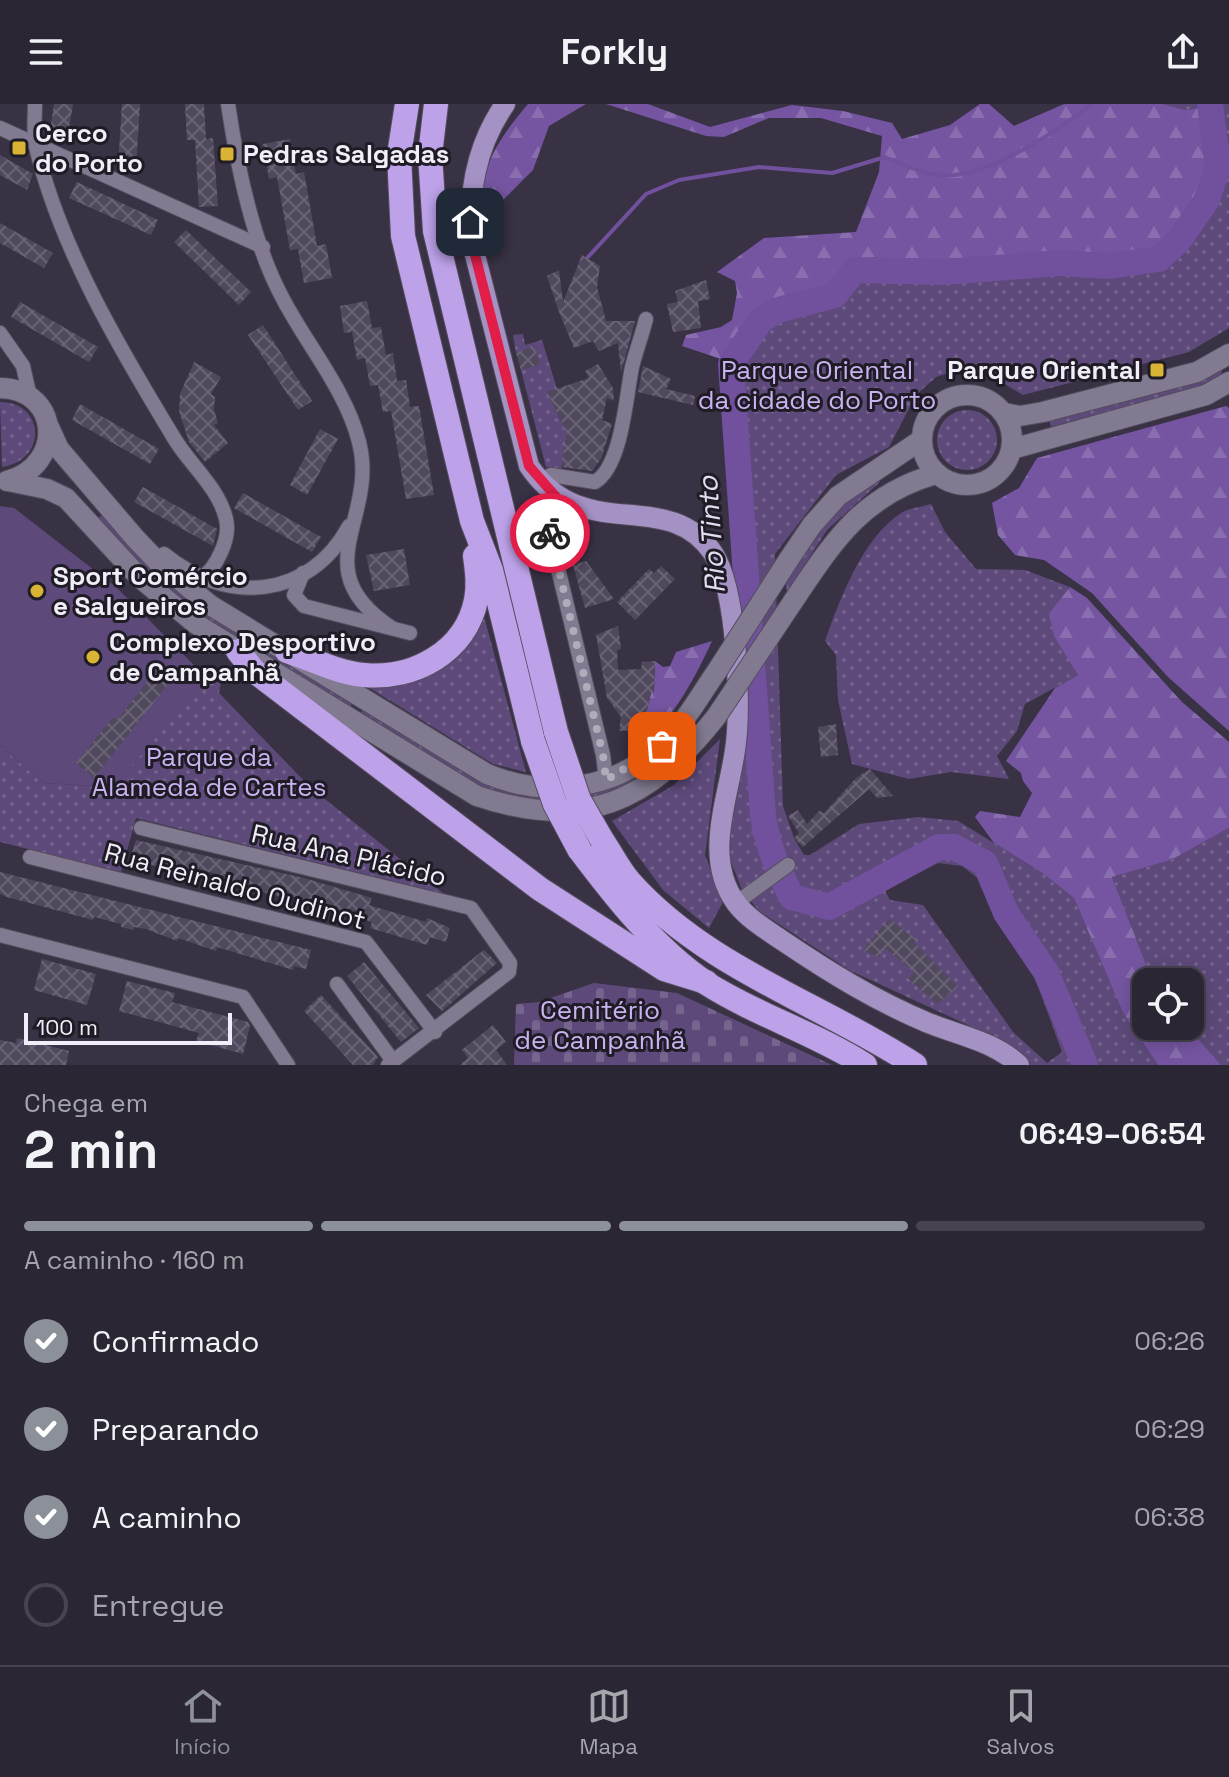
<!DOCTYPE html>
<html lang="pt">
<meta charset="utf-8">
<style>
:root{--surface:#2b2634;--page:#332e3c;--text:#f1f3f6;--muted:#a6a5ac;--line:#47434f;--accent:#8c9099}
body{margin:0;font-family:"Space Grotesk",sans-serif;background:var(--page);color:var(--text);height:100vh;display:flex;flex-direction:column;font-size:30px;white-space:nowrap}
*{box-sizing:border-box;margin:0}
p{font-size:26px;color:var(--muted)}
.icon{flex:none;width:44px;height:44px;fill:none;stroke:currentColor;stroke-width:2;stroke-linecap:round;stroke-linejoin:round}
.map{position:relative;height:961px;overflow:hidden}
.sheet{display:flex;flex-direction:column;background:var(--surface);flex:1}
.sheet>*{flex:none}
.controls{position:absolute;left:1132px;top:864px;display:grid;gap:16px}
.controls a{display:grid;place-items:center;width:72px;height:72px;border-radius:16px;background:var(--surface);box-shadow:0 4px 20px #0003,0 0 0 2px var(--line);font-size:40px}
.scale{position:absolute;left:24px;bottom:20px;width:208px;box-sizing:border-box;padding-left:8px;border:4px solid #f1edf9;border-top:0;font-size:22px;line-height:28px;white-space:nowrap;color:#f1edf9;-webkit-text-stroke:6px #1f1c25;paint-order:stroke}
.pin{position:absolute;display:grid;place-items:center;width:68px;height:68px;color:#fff;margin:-34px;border-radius:16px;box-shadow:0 4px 12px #0006}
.courier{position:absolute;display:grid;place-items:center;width:80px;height:80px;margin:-40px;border:6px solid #e11d48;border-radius:50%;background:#fff;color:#222;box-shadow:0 2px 10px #0007}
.headline em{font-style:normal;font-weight:600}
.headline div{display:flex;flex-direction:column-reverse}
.headline{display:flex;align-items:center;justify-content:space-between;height:136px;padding:0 24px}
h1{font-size:52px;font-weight:600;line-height:60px}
.bar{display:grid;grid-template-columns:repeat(4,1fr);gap:12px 8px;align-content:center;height:96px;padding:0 24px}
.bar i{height:10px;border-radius:6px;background:var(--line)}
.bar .on{background:var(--accent)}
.bar p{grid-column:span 4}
ol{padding:0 24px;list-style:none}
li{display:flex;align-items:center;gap:24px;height:88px}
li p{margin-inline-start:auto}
li .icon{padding:8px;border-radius:50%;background:var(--accent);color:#fff;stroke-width:4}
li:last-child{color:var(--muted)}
li i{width:44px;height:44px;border:4px solid var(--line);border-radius:50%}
header{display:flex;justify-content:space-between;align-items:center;height:104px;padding:0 24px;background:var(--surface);font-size:36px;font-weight:600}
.menu{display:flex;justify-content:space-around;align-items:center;height:112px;border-top:2px solid var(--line);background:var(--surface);font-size:22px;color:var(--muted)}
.menu a{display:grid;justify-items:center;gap:4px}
.menu .on{color:var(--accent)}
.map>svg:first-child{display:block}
.green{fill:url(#green-dots);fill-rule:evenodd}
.forest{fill:url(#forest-firs)}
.cemetery{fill:url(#cemetery-stones)}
.pitch{fill:#5d4a7a}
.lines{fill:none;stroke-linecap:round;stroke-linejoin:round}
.stream{stroke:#71519d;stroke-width:4}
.river{stroke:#71519d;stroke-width:26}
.building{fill:url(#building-cross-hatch)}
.street-casing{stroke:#534d5c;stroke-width:16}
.secondary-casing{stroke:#534d5c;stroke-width:22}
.primary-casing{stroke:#534d5c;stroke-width:22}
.highway-casing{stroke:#534d5c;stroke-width:26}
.street{stroke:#827a90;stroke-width:14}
.secondary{stroke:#827a90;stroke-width:20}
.primary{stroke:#a592c5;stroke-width:20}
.highway{stroke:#bda2e9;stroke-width:24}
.secondary-bridge-casing{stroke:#534d5c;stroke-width:22;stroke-linecap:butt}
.highway-bridge-casing{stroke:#534d5c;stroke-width:26;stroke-linecap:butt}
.secondary-bridge{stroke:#827a90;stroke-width:20}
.highway-bridge{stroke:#bda2e9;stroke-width:24}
.done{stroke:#b1acba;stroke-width:8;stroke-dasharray:0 14.4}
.route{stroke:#e11d48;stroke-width:10}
.poi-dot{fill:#d9b334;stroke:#1f1c25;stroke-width:3}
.labels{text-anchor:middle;stroke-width:6;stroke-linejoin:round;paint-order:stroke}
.poi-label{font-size:26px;font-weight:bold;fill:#f1edf9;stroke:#1f1c25;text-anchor:start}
.park-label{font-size:26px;fill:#c9b2f0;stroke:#1f1c25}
.street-label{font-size:26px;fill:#f1edf9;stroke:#1f1c25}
.water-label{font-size:28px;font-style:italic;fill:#e4ddf2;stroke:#1f1c25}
</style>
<header><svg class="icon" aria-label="menu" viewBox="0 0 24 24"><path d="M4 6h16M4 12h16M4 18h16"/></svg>Forkly<svg class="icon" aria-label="share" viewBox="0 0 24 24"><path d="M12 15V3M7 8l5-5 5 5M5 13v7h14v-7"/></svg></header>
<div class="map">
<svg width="1229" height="961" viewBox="0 0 1229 961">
<defs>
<pattern id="green-dots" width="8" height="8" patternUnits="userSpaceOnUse" patternTransform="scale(2)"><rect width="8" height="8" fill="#5d4a7a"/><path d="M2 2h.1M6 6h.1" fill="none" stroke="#75648e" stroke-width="1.8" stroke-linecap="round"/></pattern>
<pattern id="forest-firs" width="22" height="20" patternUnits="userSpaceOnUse" patternTransform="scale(2)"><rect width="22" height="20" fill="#7555a1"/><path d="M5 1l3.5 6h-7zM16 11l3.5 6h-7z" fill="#896eaf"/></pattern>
<pattern id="cemetery-stones" width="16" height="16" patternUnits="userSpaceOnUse" patternTransform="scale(2)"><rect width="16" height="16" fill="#5d4a7a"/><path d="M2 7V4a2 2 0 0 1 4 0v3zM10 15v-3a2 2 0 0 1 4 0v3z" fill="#75648e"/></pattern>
<pattern id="building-cross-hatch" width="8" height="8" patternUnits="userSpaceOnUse" patternTransform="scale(2)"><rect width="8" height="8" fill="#50485d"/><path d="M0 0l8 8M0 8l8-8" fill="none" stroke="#6a6375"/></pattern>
</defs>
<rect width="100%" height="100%" fill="#393245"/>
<!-- green -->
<g class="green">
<path d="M1163,0H1229V224L1189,248L1023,291L985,268L955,267L936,273L916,291L889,343L836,371L775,450L783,702L794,734L804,751H810L859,720L919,713L958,717L1041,768L1074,794L1123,909L1158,961H1030L996,934L849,866L759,807L742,786L730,755L731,725L742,652L741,480L727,257L756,216L774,202L833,185L854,160L872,153L914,162L1078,153L1118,156L1185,118L1210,69L1200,4L1186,6ZM938,759L962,762L980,776L992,801L1023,841L1062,948L1047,959L1013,928L923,801L890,796L885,786Z"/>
<polygon points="523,230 525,241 542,236 557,285 547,288 567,329 561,366 546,363 521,266 540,260 534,243 516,249 513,231"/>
<polygon points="1223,264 1220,273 1192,285 1051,323 1049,315"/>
<path d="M0,298C45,298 48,356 2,363Z"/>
<circle cx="967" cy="336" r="30"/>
<polygon points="877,371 880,378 827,426 787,488 785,474 822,418"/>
<path d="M931,400L945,428L976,465L1025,466L1070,483L1049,509L1078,571L1025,600L1017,627L997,652L1009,675L951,668L909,675L852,660L838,596L836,551L825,537C840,495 862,435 901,409C909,404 922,403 931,400Z"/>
<polygon points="102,411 353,598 349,605 210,521 136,460 96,416"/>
<path d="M483,514L485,516L526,668L493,660L368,583C434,575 445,569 483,514Z"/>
<polygon points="210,566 223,567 219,589 311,684 444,790 136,714 121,768 0,738 0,642 44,679 114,683"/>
<polygon points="364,604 517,687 640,664 645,673 599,695 547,699 484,686 359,612"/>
<polygon points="720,635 705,751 723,798 709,824 663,786 612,717 674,681"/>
<polygon points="1229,724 1229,961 1190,961 1173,922 1190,922 1190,878 1153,878 1112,773 1171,756"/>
</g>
<!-- forest -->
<g class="forest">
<path d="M528,0H586L549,22L533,66L485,114C474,69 500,33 528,0Z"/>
<polygon points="606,0 648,0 710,23 792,1 843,7 892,19 902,35 950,21 980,0 989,0 1014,22 1064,0 1163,0 1186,6 1200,4 1210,69 1185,118 1167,139 1149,150 1118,156 1034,155 942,162 914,162 872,153 854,160 833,185 777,201 756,216 727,257 682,242 686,231 721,223 732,216 737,189 735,177 717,168 764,134 856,128 879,68 882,32 821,14 769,14 724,33 706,32"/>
<polygon points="1226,302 1229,304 1229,627 1168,573 1092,489 1044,456 1015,451 998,431 992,399 1019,384 1037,354"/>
<polygon points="1070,483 1087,494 1182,598 1229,638 1229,724 1171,756 1112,773 1153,878 1146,878 1146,922 1186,922 1221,961 1158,961 1123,909 1074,794 1041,768 994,739 975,713 980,707 1020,713 1032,689 1023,677 1021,669 1006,657 1055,584 1078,571 1054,532 1049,509"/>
<path d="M712,537C694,576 669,625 631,646V626L647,606L651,589L654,588L655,557L663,563L670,562L676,548Z"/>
</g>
<!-- cemetery -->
<polygon class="cemetery" points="594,879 677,889 832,961 514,961 516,900 539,898"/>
<!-- pitch -->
<polygon class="pitch" points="0,402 14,404 116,483 206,573 114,683 44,679 0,642"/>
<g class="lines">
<!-- stream -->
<g class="stream">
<path d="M588,153L646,90L679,76L759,63L832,69L885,53C907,63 930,73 955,71C996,67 1060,26 1091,0"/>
<polyline points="753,729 766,736"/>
</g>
<!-- river -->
<path class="river" d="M1085,961L1046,868L1006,809L985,759L954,743H939L829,803L792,793C778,767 767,741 763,712L731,260L761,216L778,206L835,191L855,166L944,168L1060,159L1109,162L1159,155L1180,135L1206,97L1218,64L1210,0"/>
</g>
<!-- building -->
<g class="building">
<polygon points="54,0 73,0 67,36 49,33"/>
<polygon points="122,0 140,0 136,62 118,61"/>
<polygon points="185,0 204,0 206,35 213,34 218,102 199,103 195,36 187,36"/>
<polygon points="290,35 296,70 304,68 317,142 326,140 332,174 304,179 298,145 290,146 277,73 269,75 263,40"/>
<polygon points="0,51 33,70 27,86 0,71"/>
<polygon points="77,78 158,116 151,131 69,94"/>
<polygon points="0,119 53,149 44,164 0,139"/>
<polygon points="186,126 251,188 239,201 174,138"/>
<polygon points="582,151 600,162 597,183 606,217 635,217 621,269 618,239 599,247 593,237 574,244 559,208 547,172 559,166 563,198"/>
<polygon points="706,176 710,195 698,197 701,224 673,228 667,200 678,198 675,187"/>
<polygon points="367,197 372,224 381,223 386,251 393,249 397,277 406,276 410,303 419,302 434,391 406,395 391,307 383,308 378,281 370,282 365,254 357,256 352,228 344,229 340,202"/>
<polygon points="20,198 98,243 89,258 11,213"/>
<polygon points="263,221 312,297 298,306 248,231"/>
<polygon points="534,242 540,260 521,266 516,249"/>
<polygon points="194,258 221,273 211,290 215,293 214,306 218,319 214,321 228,339 205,358 189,338 179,307 180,290"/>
<polygon points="598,260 613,284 614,297 607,294 602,316 612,320 601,355 592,367 561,363 567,329 547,288 589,274 585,267"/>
<polygon points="643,262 671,275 666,285 695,292 693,301 638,288"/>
<polygon points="80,300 159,345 150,360 72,316"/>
<polygon points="320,325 338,335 307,391 290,381"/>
<polygon points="143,383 217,425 213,442 134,398"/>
<polygon points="243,389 321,433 312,448 234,404"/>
<polygon points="404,445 410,481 374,487 366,451"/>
<polygon points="586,457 614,495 585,504 573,461"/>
<polygon points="661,462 675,475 635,516 617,498 649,465 654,469"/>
<polygon points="618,522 621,545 617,546 618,566 641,565 642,558 655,557 654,589 651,589 647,606 634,626 619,627 621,613 607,594 596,531"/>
<polygon points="159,563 173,574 94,674 76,659 113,613 117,616"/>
<polygon points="836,620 838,651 821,653 818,623"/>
<polygon points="870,665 893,692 877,694 869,685 803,743 794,734 799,729 788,712 798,706 807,720 819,707 824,709 856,674"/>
<polygon points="136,736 304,774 372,794 369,801 426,818 427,814 450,824 446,838 430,833 427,841 370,824 372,818 282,789 281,793 223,778 224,772 191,763 189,771 130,755"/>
<polygon points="0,768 311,846 306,865 294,862 293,866 217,843 216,847 178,834 177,837 146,825 134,823 133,826 121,823 121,820 94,813 93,816 7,793 0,790"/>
<polygon points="889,815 917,836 914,839 958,883 937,900 908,875 914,868 885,844 879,853 863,846"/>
<polygon points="484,846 497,859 442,907 426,891"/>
<polygon points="42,855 96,870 87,901 34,886"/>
<polygon points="364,858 419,924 401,938 347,872"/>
<polygon points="127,877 175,889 172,898 248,918 250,922 243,950 196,937 199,929 119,907"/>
<polygon points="321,891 378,953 373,961 353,961 304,907"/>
<polygon points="493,921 506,938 496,946 507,961 460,961 468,954 462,946"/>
<polygon points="17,934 69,947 66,961 0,961 0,936 16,939"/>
</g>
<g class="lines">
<!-- street casing -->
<g class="street-casing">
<g id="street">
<path d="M35,0C35,14 33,29 36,43C60,144 120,245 174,334C190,361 219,384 226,415C231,434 216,465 201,474"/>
<path d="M228,0C237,61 253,139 282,193C306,240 346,286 359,338C379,415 302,465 392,524"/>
<polyline points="0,24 263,143"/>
<polyline points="0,229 23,262 30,293"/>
<path d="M540,377L551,371L595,378C622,362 626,292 632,263C636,247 642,231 646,215"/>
<polyline points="557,394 548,423 603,651 606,676"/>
<path d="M164,450C226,501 309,496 349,422"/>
<polyline points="303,469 294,491 304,502 410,529"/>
<polyline points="141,724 471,804 510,859 509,868 388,961"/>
<polyline points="30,753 366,838 435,928"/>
<polyline points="736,799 788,761"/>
<polyline points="0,831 243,893 288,961"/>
<polyline points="337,880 393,957"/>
</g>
</g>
<!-- secondary casing -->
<g class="secondary-casing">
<g id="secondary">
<path d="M0,284C60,285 66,361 7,377"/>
<circle cx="967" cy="336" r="45"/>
<polyline points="1004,309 1020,312 1043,308 1197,268 1229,250"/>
<path d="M48,321L59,345L135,434L157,457L210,501L487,670C550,696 623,685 670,633C688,614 702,588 717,567"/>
<polyline points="1012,345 1206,291 1229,278"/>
<path d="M8,377L47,385L66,394L139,473L196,520L477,692C584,728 648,699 716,613"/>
<polyline points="789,455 812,421 838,392 921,336"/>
<path d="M794,496C835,435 863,391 936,370"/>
</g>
</g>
<!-- primary casing -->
<g class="primary-casing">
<path id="primary" d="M505,0C475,44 467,91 473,143L529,362C584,443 667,381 713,449C737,485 742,603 735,646C728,696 703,754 736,799C748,815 767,826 783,837C829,868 874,896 926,918C957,931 994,937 1019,961"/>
</g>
<!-- highway casing -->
<g class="highway-casing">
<g id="highway">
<polyline points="407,0 399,51 403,132 472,417 491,466 533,637"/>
<polyline points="436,0 430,51 435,127 556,628"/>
<polyline points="238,547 254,567 540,785 664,865 706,878"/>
<path d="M287,547C312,555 338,569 364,571C414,576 466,547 476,496C479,481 477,467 475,452"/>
<path d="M602,736C611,749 619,765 629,777C706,864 820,899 915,961"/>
<path d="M579,745C615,793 656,845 706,879C756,911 815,929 865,961"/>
</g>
</g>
<!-- street -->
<use href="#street" class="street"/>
<!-- secondary -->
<use href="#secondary" class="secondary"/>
<!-- primary -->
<use href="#primary" class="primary"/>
<!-- highway -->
<use href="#highway" class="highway"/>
<!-- secondary-bridge casing -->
<g class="secondary-bridge-casing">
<g id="secondary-bridge">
<polyline points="717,567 789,455"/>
<polyline points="716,613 794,496"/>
</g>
</g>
<!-- highway-bridge casing -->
<g class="highway-bridge-casing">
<g id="highway-bridge">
<polyline points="556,628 579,696 602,736"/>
<polyline points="533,637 555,700 579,745"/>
</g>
</g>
<!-- secondary-bridge -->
<use href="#secondary-bridge" class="secondary-bridge"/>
<!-- highway-bridge -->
<use href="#highway-bridge" class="highway-bridge"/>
</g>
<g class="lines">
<!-- done -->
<polyline class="done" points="550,429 603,651 606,676 662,642"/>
<!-- route -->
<polyline class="route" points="470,118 473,143 529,362 557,394 548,415 550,429"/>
</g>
<!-- markers -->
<g class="poi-dot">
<rect x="11" y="36" width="16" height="16" rx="4"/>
<rect x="219" y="42" width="16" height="16" rx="4"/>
<rect x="1149" y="258" width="16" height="16" rx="4"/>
<circle cx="37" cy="487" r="8"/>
<circle cx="93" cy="553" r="8"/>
</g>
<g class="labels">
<!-- poi labels -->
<g class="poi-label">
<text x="35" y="38">Cerco<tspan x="35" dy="30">do Porto</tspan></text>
<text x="243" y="59">Pedras Salgadas</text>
<text x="1141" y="275" text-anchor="end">Parque Oriental</text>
<text x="53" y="481">Sport Comércio<tspan x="53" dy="30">e Salgueiros</tspan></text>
<text x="109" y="547">Complexo Desportivo<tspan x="109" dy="30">de Campanhã</tspan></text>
</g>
<!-- park labels -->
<g class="park-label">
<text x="817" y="275">Parque Oriental<tspan x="817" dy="30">da cidade do Porto</tspan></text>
<text x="209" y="662">Parque da<tspan x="209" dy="30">Alameda de Cartes</tspan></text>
<text x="600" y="915">Cemitério<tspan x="600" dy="30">de Campanhã</tspan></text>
</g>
<!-- street labels -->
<g class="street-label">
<text transform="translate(349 751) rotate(13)" y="9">Rua Ana Plácido</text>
<text transform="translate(235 782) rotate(15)" y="9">Rua Reinaldo Oudinot</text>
</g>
<!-- water labels -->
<g class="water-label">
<text transform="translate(711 431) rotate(-94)" y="10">Rio Tinto</text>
</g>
</g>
</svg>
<div class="controls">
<a><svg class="icon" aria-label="locate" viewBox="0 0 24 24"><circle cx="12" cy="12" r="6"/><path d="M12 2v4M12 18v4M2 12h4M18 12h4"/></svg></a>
</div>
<div class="scale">100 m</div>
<div class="pin" style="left:662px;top:642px;background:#ea580c"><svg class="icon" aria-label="bag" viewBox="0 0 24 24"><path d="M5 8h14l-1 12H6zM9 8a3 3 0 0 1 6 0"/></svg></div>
<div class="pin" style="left:470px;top:118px;background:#1f2937"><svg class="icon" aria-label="home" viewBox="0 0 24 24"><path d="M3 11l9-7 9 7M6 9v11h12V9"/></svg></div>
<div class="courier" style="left:550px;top:429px"><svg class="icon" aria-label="bike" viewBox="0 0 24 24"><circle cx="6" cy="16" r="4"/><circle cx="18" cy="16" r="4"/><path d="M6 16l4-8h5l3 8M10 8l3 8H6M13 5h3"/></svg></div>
</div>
<section class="sheet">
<div class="headline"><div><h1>2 min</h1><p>Chega em</p></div><em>06:49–06:54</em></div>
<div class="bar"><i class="on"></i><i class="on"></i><i class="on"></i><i></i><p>A caminho · 160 m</p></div>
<ol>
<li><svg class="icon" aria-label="check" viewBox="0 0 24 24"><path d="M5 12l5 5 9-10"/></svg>Confirmado<p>06:26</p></li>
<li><svg class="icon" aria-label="check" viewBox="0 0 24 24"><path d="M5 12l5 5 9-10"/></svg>Preparando<p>06:29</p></li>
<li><svg class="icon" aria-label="check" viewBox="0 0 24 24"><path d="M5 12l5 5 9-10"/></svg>A caminho<p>06:38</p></li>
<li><i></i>Entregue</li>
</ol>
</section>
<nav class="menu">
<a class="on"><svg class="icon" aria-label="home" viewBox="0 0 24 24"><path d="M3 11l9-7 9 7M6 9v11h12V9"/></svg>Início</a>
<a><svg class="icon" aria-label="map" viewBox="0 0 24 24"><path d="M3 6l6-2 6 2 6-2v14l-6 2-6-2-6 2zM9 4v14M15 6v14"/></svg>Mapa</a>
<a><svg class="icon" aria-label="saved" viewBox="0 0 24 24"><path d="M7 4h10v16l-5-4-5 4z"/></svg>Salvos</a>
</nav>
